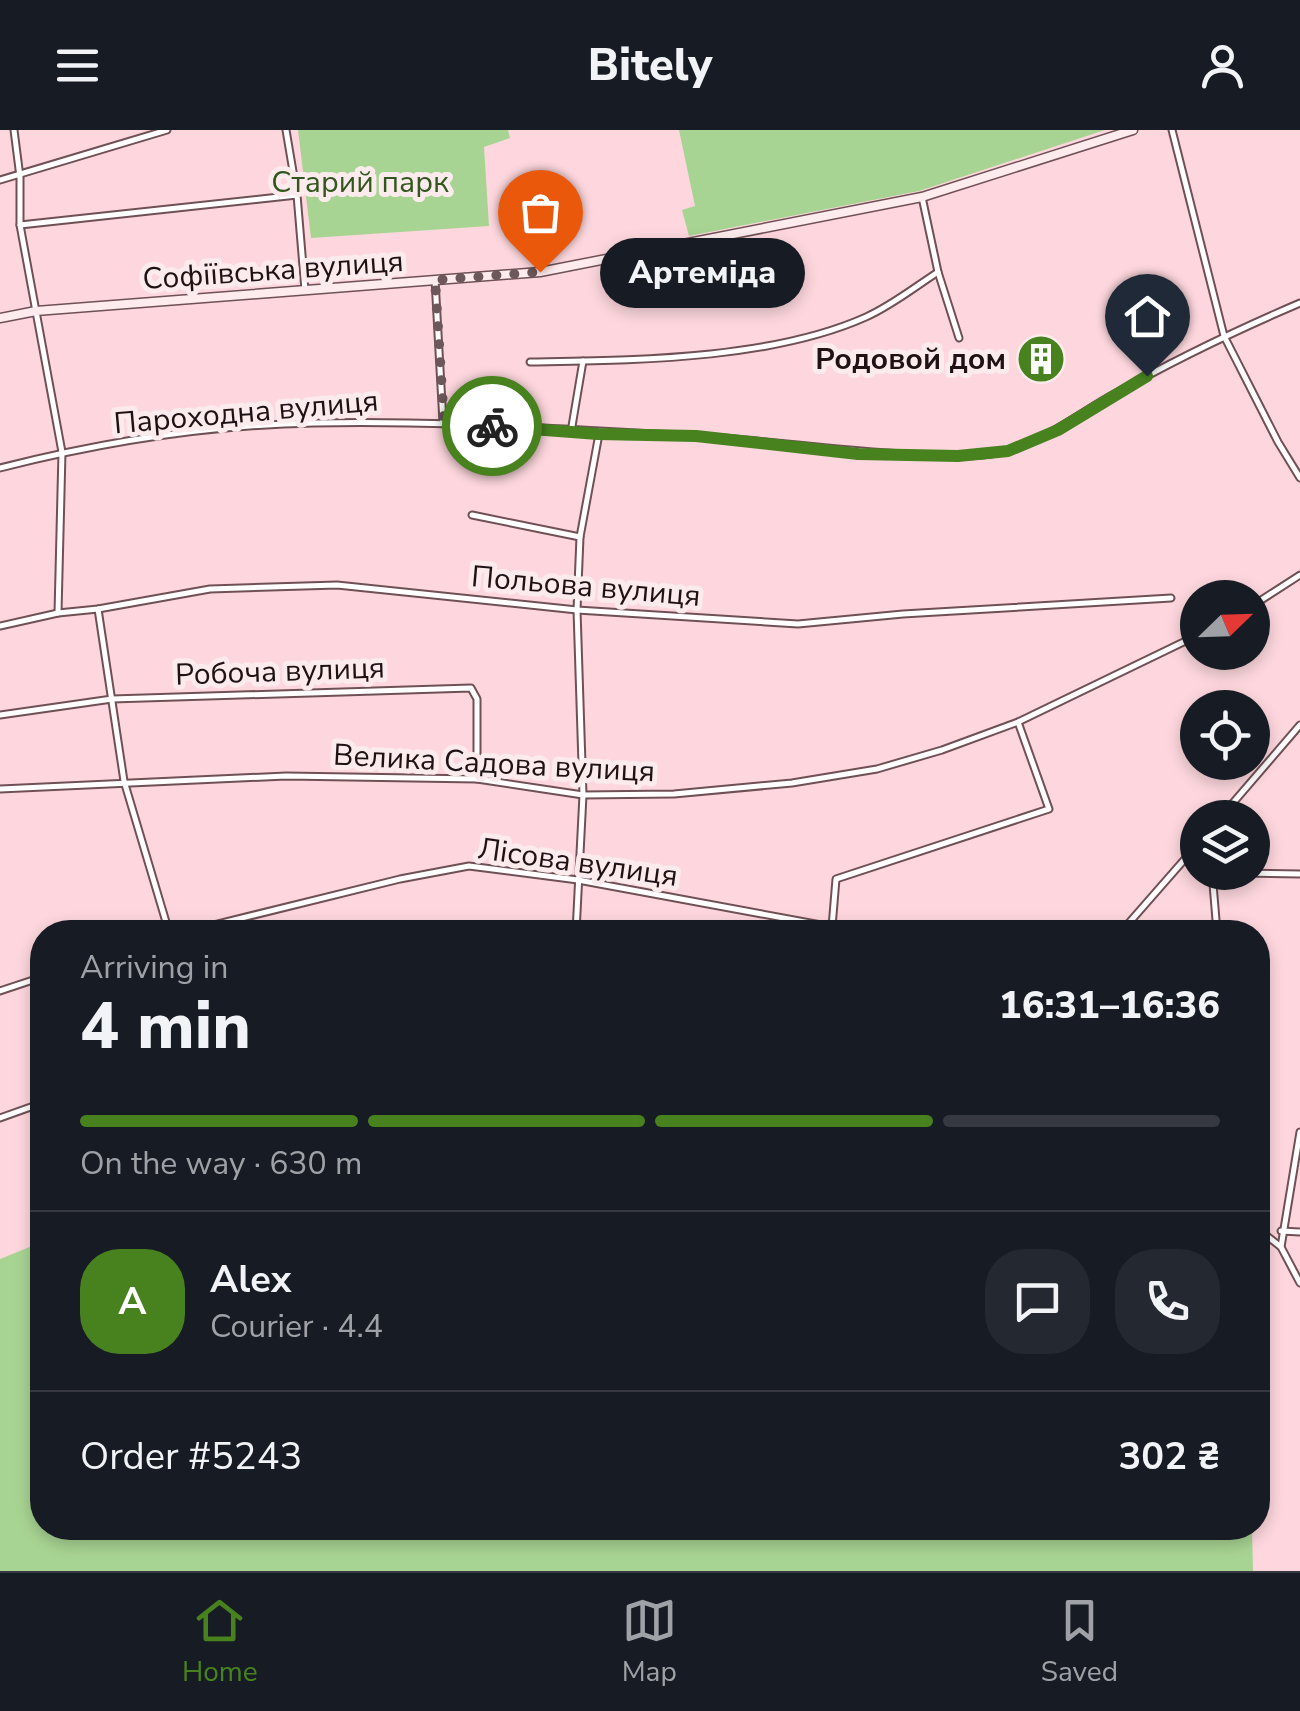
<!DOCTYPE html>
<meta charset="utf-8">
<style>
:root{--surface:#171b24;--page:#242831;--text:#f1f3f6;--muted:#9ea1a6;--line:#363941;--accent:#47821f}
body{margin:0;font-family:"Nunito Sans",sans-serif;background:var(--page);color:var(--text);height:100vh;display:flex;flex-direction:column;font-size:38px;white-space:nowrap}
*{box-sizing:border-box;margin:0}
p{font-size:32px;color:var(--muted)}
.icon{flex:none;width:55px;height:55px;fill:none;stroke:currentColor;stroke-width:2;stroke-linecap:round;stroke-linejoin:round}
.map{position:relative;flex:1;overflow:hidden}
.details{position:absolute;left:30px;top:790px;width:1240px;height:620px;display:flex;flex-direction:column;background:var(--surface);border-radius:40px;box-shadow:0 5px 15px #0003}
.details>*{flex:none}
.needle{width:65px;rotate:67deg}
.buttons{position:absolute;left:1180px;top:450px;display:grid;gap:20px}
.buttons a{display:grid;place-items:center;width:90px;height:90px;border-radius:50%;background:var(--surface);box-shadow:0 5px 15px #0003;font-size:50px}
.pin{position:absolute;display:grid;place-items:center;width:85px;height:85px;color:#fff;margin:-102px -42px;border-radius:50% 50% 50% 0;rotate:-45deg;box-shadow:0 0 10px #0007}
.pin .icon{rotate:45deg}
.courier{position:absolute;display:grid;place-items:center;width:100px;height:100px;margin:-50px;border:8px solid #47821f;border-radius:50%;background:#fff;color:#222;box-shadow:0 2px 12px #0007}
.bubble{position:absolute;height:70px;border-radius:35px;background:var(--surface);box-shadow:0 5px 15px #0003;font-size:32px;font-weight:800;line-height:70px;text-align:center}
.overview em{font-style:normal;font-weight:800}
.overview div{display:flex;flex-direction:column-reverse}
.overview{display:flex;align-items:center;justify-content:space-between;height:170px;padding:0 50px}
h1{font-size:65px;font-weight:800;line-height:75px}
.bar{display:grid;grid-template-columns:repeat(4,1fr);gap:15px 10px;align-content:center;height:120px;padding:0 50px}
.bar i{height:12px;border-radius:8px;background:var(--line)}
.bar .active{background:var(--accent)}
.bar p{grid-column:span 4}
.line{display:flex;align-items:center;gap:25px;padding:0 50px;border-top:2px solid var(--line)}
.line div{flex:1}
.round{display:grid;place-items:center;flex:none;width:105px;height:105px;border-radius:40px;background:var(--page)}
header{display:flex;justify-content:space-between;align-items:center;height:130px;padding:0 50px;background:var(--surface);font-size:45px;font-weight:800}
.dock{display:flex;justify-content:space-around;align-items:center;height:140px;border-top:2px solid var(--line);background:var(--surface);font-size:28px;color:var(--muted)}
.dock a{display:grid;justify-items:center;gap:5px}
.dock .active{color:var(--accent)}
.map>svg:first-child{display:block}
.green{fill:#a8d493}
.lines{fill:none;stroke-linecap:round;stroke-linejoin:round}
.street-casing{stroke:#6f5055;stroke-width:9}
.secondary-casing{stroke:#6f5055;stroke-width:11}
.street{stroke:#fff;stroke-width:5}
.secondary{stroke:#fdebee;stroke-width:8}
.done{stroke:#6c575a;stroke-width:10;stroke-dasharray:0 18}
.route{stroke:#47821f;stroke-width:12}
.labels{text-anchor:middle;stroke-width:10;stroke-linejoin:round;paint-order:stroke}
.park-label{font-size:30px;fill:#32561d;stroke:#fbebed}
.street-label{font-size:30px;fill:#1e1214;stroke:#fbebed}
.poi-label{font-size:30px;font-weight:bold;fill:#1e1214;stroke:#fbebed;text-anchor:end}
</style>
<header><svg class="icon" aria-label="menu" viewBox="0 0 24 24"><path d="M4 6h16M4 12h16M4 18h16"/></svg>Bitely<svg class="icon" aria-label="person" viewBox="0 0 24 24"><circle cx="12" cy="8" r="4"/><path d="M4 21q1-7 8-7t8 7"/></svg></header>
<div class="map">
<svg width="1300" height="1441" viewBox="0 0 1300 1441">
<rect width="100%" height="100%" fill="#fdd7dd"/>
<!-- green -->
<g class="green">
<polygon points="298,0 508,0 510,8 484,17 489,96 311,108"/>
<polygon points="679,0 1105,0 919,61 689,106 682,80 695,76"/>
<polygon points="42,1112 42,1398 1252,1398 1253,1441 0,1441 0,1129"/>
</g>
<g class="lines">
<!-- street casing -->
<g class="street-casing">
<g id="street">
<polyline points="14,0 20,47 20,95 62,322 58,483"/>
<polyline points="286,0 297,65 305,160"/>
<polyline points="1172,0 1224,206 1278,312 1300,348"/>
<polyline points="0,50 167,0"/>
<polyline points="922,67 938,142 959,208"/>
<polyline points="20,95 297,65"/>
<polyline points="435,150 443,292"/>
<path d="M530,232C634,230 770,230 866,187C891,176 915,157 938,142"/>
<polyline points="571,302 583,231"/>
<path d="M0,338C102,312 209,295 314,293C441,290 567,300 693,306C771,310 848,323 927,325C953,326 984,328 1010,320C1049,308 1081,282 1116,263C1176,229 1237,200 1300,173"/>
<polyline points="472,385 580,407"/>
<polyline points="1252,476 1300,445"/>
<polyline points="98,479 124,651 169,802"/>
<polyline points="0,496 58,483 98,479 210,459 337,455 577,480 798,494 903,484 1171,468"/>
<polyline points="0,585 112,569 471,558 477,569 477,649"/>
<polyline points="0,659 286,646 477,649 583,665 674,664 792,653 877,639 942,620 1018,592 1198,505"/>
<polyline points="1220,688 1300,595"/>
<polyline points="1212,742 1217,802"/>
<polyline points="1213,750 1241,743 1300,744"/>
<polyline points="832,797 836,749 1049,679 1018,592"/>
<polyline points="185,802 400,749 469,736 578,750 832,797 848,802"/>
<polyline points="576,802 583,665 577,480 580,407 599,304"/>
<polyline points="1121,802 1198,714"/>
<polyline points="0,861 42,847"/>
<polyline points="0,988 42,973"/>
<polyline points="1258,1099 1281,1117 1300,1153"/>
<polyline points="1281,1101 1300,1102"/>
<polyline points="1281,1117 1300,1002"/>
</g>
</g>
<!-- secondary casing -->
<g class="secondary-casing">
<polyline id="secondary" points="0,188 36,181 540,142 922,67 1133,0"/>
</g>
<!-- street -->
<use href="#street" class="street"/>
<!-- secondary -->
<use href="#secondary" class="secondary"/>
</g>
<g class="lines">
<!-- done -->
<polyline class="done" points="492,296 444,292 435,150 540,142"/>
<!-- route -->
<polyline class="route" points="492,296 598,304 696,306 858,324 958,326 1008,321 1058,300 1147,246"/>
</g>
<!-- icons -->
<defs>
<g id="building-disc" transform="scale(2.5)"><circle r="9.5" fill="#47821f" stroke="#fbebed"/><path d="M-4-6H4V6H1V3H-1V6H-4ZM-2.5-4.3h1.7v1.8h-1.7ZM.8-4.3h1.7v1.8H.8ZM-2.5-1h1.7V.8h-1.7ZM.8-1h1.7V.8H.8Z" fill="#fff"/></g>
</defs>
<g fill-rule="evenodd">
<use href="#building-disc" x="1041" y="229"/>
</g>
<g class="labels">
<!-- park labels -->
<g class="park-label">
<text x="360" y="62">Старий парк</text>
</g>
<!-- street labels -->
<g class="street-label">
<text transform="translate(273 140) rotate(-4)" y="10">Софіївська вулиця</text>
<text transform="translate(246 282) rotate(-5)" y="10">Пароходна вулиця</text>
<text transform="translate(586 456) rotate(5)" y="10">Польова вулиця</text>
<text transform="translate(280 541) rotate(-2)" y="10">Робоча вулиця</text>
<text transform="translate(494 633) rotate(3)" y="10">Велика Садова вулиця</text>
<text transform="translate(578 732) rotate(8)" y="10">Лісова вулиця</text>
</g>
<!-- poi labels -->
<g class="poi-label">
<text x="1006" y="239">Родовой дом</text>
</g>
</g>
</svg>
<div class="buttons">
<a><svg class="needle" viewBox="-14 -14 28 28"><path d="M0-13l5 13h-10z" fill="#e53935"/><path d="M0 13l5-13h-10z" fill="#9ea1a6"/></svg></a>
<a><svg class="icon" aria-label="locate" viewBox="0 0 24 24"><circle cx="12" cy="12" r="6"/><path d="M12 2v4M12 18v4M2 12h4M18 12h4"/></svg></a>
<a><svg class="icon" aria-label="layers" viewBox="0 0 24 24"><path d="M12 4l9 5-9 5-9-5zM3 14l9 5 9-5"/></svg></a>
</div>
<div class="pin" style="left:540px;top:142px;background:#ea580c"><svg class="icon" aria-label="bag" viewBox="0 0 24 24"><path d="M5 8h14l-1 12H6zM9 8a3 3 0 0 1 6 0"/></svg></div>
<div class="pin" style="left:1147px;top:246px;background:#1f2937"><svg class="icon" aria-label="home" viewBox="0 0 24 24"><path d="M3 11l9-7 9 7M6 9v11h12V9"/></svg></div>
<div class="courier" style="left:492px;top:296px"><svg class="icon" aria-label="bike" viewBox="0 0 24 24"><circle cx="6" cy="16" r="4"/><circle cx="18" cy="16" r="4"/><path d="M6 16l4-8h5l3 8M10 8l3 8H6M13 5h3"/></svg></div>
<div class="bubble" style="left:600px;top:108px;width:205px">Артеміда</div>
<section class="details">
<div class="overview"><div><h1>4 min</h1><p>Arriving in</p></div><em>16:31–16:36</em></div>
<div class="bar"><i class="active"></i><i class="active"></i><i class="active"></i><i></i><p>On the way · 630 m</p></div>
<div class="line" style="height:180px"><b class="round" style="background:var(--accent);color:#fff">A</b><div><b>Alex</b><p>Courier · 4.4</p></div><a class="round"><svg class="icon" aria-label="chat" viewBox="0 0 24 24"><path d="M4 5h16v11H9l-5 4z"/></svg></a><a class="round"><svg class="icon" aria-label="phone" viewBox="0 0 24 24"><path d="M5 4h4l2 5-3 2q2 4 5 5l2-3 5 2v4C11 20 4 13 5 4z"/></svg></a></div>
<div class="line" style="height:130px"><div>Order #5243</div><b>302 ₴</b></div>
</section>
</div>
<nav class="dock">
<a class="active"><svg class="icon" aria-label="home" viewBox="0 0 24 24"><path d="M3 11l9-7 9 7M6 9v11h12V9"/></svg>Home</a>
<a><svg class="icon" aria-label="map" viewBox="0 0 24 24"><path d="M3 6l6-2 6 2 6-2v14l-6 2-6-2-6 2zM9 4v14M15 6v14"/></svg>Map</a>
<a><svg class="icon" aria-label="saved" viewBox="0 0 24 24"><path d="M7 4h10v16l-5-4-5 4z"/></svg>Saved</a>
</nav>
